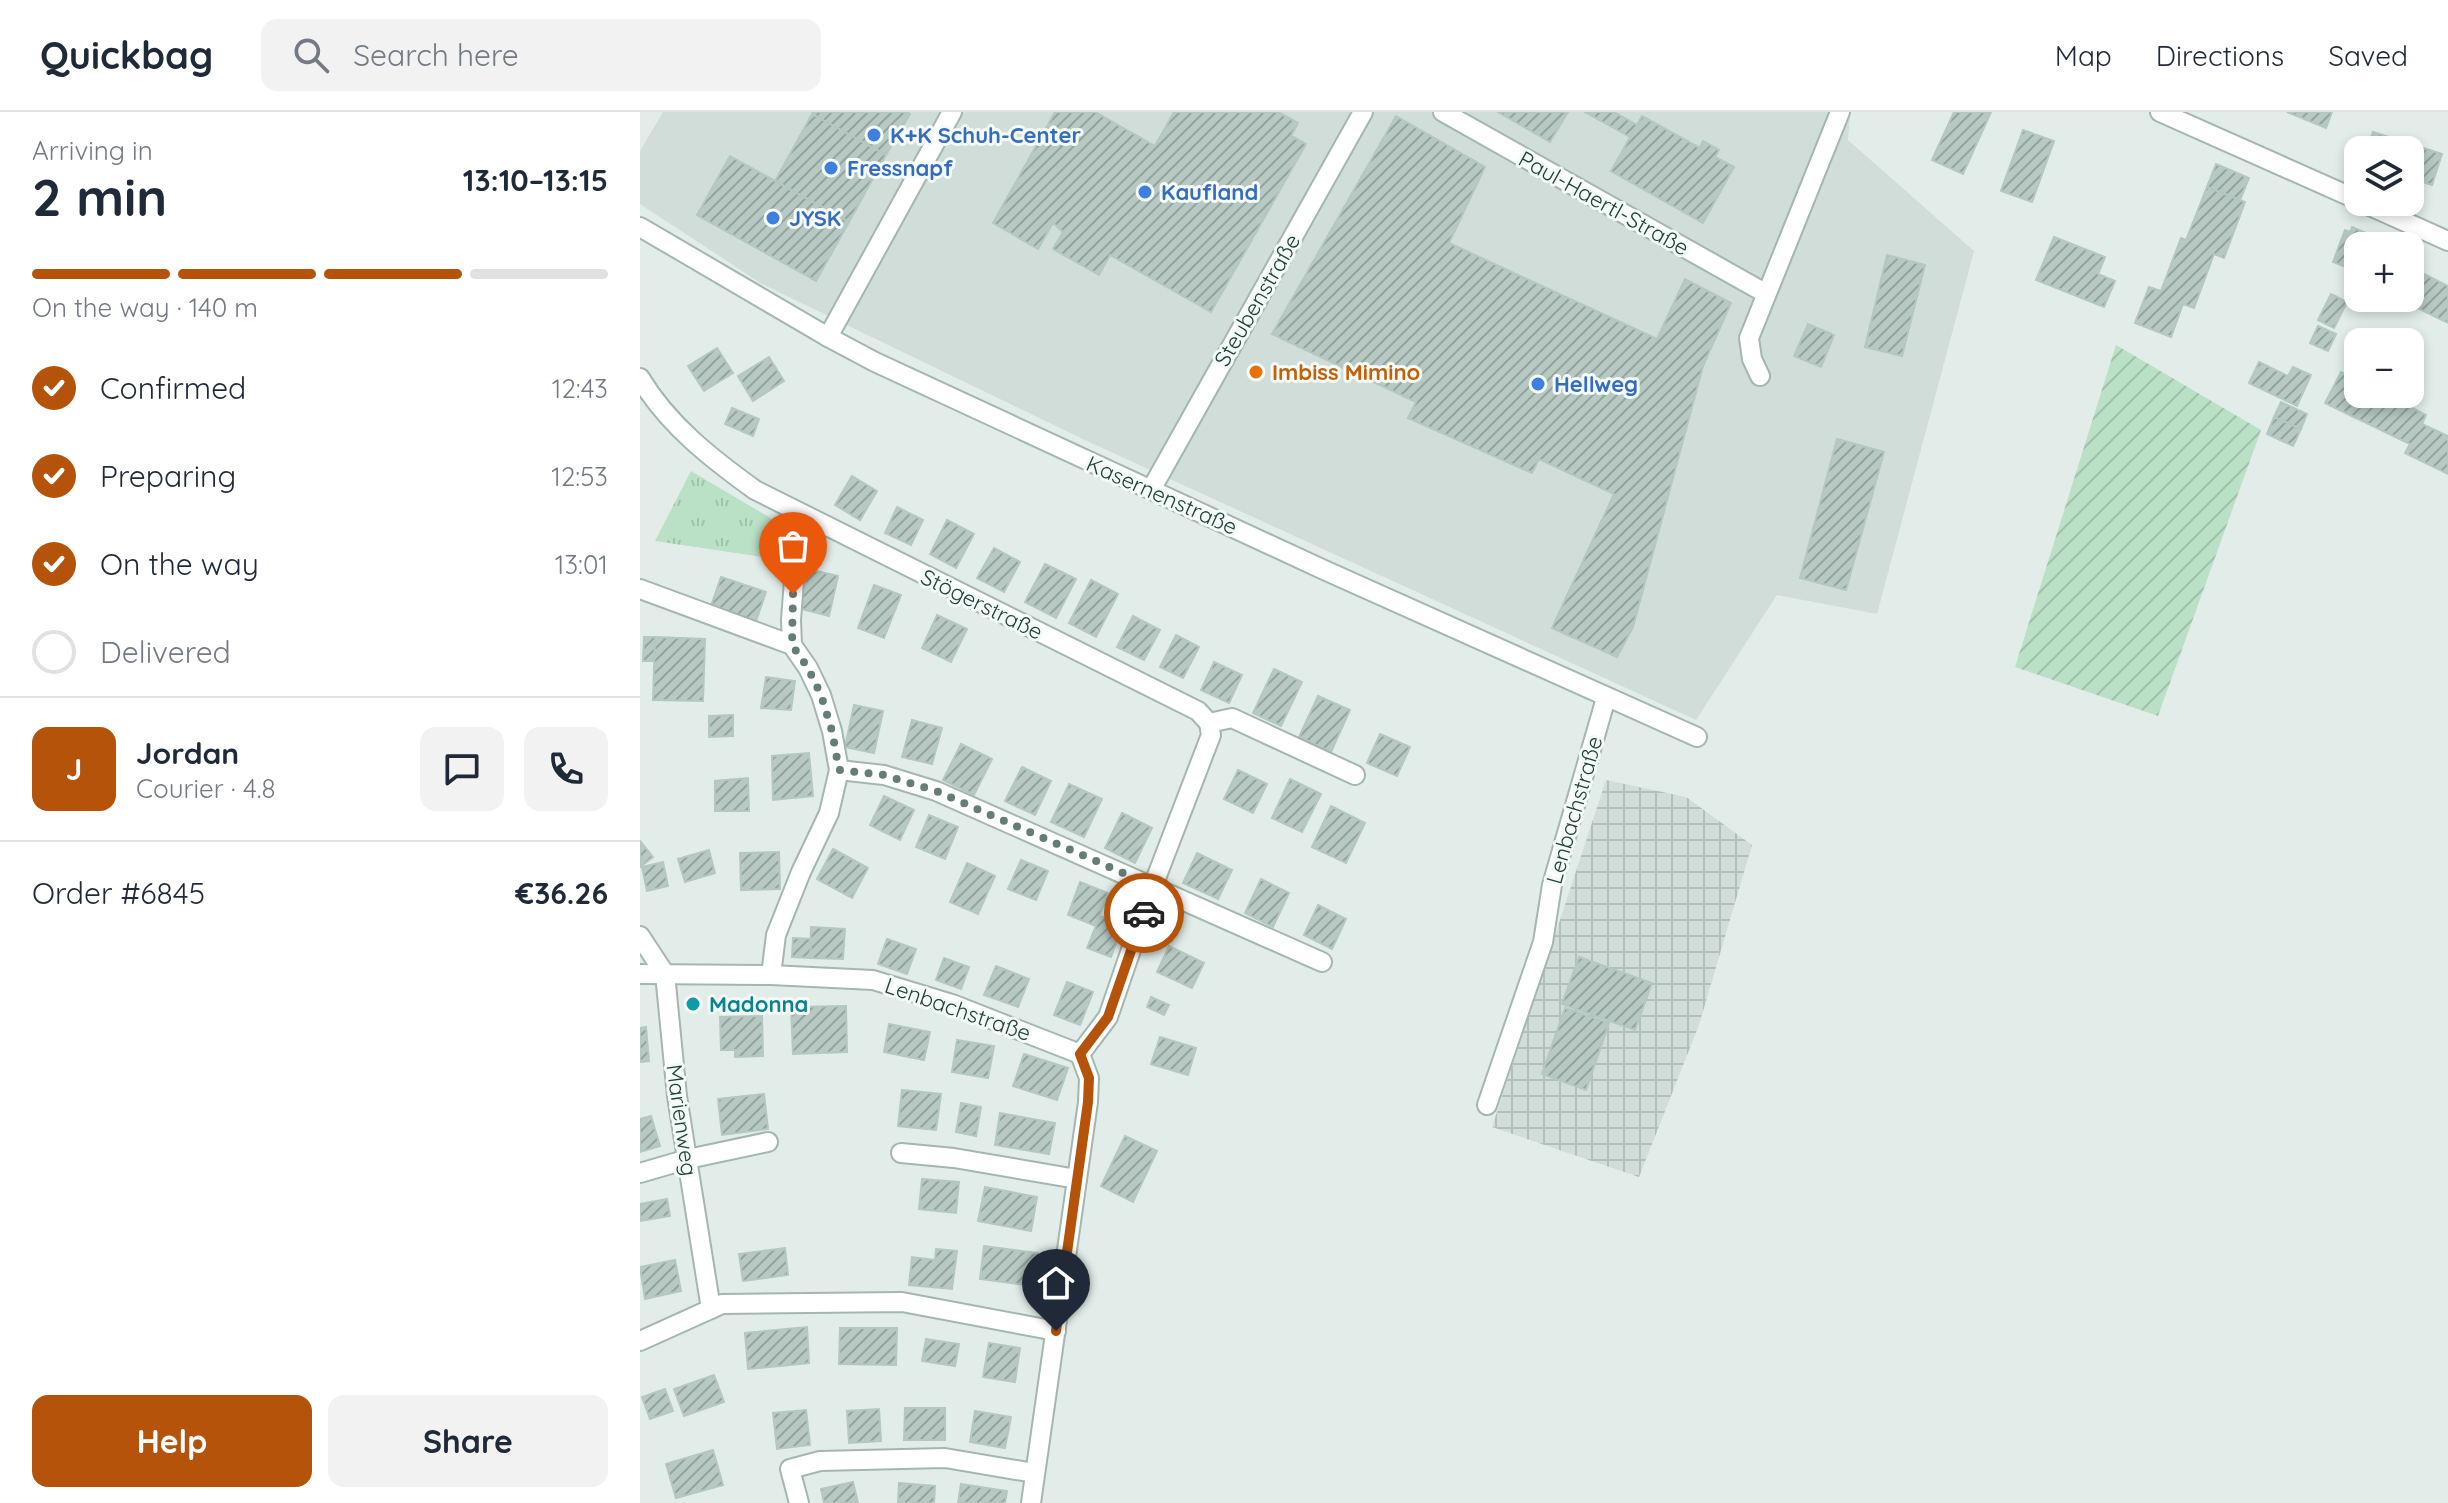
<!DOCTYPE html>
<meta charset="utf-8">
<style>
:root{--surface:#fff;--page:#f2f2f3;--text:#1f2937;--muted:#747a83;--line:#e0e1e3;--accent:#b45309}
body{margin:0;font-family:Quicksand,sans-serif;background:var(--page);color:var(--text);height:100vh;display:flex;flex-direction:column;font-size:30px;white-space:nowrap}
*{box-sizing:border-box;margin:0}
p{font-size:26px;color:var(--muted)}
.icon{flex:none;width:44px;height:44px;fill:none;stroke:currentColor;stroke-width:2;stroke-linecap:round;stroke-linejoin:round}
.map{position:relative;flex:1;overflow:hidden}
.side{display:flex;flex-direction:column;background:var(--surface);width:640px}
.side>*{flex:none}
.tools{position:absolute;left:1704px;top:24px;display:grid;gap:16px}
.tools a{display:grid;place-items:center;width:80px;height:80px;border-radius:16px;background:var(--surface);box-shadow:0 4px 12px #0003;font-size:40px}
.pin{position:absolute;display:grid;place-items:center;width:68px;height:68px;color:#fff;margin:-82px -34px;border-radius:50% 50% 50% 0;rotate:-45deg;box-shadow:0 0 8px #0007}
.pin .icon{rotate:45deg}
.courier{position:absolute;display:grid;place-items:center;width:80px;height:80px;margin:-40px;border:6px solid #b45309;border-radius:50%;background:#fff;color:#222;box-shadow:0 2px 10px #0007}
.head em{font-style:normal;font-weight:800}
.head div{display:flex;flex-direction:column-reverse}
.head{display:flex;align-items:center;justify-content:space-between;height:136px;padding:0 32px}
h1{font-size:52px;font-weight:800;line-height:60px}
.bar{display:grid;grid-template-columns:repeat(4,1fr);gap:12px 8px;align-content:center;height:96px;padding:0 32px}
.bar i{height:10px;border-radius:6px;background:var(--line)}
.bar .active{background:var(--accent)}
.bar p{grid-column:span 4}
.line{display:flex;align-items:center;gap:20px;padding:0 32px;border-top:2px solid var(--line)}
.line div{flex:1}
.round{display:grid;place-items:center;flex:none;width:84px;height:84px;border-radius:16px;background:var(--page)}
ol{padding:0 32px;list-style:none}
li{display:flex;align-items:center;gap:24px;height:88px}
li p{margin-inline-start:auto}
li .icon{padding:8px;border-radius:50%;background:var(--accent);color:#fff;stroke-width:4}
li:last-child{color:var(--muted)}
li i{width:44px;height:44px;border:4px solid var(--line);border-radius:50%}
.button{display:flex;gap:16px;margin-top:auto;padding:16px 32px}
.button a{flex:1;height:92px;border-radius:16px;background:var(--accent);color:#fff;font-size:32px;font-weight:800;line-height:92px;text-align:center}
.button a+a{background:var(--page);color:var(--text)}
header{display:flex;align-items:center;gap:48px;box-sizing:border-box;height:112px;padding:0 40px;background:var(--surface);border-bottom:2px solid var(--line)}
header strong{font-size:38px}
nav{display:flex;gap:44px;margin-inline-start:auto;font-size:28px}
.search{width:560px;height:72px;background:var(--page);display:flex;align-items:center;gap:20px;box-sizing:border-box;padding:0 28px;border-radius:16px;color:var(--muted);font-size:30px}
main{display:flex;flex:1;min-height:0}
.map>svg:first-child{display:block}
.built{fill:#d0ddd8}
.industrial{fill:url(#industrial-grid)}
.park{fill:url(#park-tufts)}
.garden{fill:url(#garden-furrows)}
.building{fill:url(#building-hatch);stroke:#b4c8c1;stroke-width:2}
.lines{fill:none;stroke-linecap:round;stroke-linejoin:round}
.street-casing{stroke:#a4b6b1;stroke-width:22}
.street{stroke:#fff;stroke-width:18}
.done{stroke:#657d77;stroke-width:8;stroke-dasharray:0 14.4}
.route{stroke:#b45309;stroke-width:10}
.shop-dot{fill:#3f7fe0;stroke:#f3faf7;stroke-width:3}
.food-dot{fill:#e8710a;stroke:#f3faf7;stroke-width:3}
.culture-dot{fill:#0f9aa8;stroke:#f3faf7;stroke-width:3}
.labels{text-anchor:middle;stroke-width:6;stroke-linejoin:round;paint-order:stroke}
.shop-label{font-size:22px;font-weight:bold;fill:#366cbe;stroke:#f3faf7;text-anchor:start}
.street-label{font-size:22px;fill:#214039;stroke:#f3faf7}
.food-label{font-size:22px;font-weight:bold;fill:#c56008;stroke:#f3faf7;text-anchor:start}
.culture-label{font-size:22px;font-weight:bold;fill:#0d838f;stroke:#f3faf7;text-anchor:start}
</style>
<header>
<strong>Quickbag</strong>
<div class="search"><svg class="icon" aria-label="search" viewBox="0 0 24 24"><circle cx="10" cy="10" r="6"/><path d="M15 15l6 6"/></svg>Search here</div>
<nav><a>Map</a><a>Directions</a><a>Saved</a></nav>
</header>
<main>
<section class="side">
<div class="head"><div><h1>2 min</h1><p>Arriving in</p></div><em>13:10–13:15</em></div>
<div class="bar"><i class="active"></i><i class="active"></i><i class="active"></i><i></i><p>On the way · 140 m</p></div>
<ol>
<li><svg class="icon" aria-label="check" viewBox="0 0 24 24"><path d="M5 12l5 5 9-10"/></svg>Confirmed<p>12:43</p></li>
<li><svg class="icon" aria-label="check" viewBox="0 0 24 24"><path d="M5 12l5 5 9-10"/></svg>Preparing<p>12:53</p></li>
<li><svg class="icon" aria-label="check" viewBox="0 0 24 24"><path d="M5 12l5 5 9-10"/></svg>On the way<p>13:01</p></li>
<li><i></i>Delivered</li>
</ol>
<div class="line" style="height:144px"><b class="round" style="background:var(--accent);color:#fff">J</b><div><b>Jordan</b><p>Courier · 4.8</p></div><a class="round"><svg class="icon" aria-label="chat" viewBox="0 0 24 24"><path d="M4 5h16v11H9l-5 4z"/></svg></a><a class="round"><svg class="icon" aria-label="phone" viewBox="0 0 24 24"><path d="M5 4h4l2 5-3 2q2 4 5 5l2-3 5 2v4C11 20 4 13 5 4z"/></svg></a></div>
<div class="line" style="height:104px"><div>Order #6845</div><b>€36.26</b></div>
<div class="button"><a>Help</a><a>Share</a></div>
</section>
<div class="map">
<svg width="1808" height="1391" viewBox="0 0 1808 1391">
<defs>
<pattern id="industrial-grid" width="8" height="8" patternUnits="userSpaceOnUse" patternTransform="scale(2)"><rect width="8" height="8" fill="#d0ddd8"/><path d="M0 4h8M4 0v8" fill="none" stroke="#b2bfba"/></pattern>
<pattern id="park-tufts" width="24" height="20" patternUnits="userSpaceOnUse" patternTransform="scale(2)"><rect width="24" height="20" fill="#bae0c6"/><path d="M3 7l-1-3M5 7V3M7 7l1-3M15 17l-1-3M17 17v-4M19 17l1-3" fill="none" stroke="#a0c1ab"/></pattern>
<pattern id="garden-furrows" width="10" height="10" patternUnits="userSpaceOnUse" patternTransform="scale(2)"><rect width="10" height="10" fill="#bae0c6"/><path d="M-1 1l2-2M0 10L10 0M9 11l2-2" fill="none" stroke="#a0c1ab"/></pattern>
<pattern id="building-hatch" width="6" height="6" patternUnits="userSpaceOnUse" patternTransform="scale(2)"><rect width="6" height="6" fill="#b7c9c2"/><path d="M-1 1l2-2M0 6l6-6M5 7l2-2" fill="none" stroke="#94a59f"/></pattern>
</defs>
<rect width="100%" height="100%" fill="#e2ede9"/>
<!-- built -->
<polygon class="built" points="23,0 1210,0 1208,28 1334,139 1237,502 1137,483 1056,608 447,329 122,172 0,92 0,39"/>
<!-- industrial -->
<polygon class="industrial" points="966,668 1046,685 1112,733 1059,913 999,1065 852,1015"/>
<!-- park -->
<polygon class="park" points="51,359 132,407 123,445 15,429"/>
<!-- garden -->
<polygon class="garden" points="1476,233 1621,318 1518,604 1375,555"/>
<!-- building -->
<g class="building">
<polygon points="173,0 267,0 270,2 246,43 172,2"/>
<polygon points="415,0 455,0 515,34 534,0 638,0 658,11 651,24 666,32 571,200 470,143 459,163 413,137 423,120 413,111 398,137 353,111"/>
<polygon points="858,0 928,0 910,30"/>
<polygon points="945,0 974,0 997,13 990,25"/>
<polygon points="1314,0 1351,0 1323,62 1292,48"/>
<polygon points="1647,0 1692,0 1686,16"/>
<polygon points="172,2 246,43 209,110 135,69"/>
<polygon points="756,4 845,55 809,131 1017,227 1045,167 1091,191 1063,254 993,515 977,545 912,516 974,382 899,347 892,361 768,306 776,290 632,222"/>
<polygon points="1002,4 1060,36 1063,29 1079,38 1075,45 1094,55 1063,111 971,59"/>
<polygon points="1383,18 1414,29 1392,90 1361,79"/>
<polygon points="1733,20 1802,42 1792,73 1770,66 1770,38 1727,38"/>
<polygon points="90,44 209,110 176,169 57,103"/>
<polygon points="1576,52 1609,66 1600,88 1567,75"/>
<polygon points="1567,75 1605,90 1584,146 1574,142 1554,196 1543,192 1531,225 1495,211 1509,175 1521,179 1541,126 1546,128"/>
<polygon points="1712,115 1733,124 1730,134 1718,134 1718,160 1693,150 1705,118 1710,120"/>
<polygon points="1414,125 1465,145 1458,162 1475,169 1464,195 1396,168"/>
<polygon points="1247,143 1285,153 1262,244 1225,235"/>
<polygon points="1770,155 1808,174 1808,211 1757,186 1770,186"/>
<polygon points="1716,165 1718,186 1724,186 1721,192 1707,186"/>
<polygon points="1691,182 1707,190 1694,216 1678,208"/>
<polygon points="1168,212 1194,223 1181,255 1154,244"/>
<polygon points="1678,214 1696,222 1688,239 1670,231"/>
<polygon points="77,236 93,261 64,279 48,254"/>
<polygon points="129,245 144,269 113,289 98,264"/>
<polygon points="1619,250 1648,264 1653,255 1671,263 1657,294 1609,271"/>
<polygon points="1701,260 1718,269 1718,282 1745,282 1786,303 1782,312 1808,324 1808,362 1765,341 1770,332 1685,291"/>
<polygon points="1641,290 1667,302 1661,317 1634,305"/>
<polygon points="92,296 119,307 113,324 85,312"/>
<polygon points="1634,305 1661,317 1653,334 1627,322"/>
<polygon points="1197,327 1244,340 1206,478 1160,466"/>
<polygon points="212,364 237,379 220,408 195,393"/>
<polygon points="257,395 283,408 271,433 245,421"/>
<polygon points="307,408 334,422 316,456 290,442"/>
<polygon points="354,436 380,450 364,480 337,466"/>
<polygon points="405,452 436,467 416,506 385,490"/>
<polygon points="168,457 198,464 189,504 158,496"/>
<polygon points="81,465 126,480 116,509 71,494"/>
<polygon points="451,468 478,482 456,525 429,511"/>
<polygon points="234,473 261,483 244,526 218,516"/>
<polygon points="297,503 327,517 311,550 282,536"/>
<polygon points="493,504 520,518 504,548 477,535"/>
<polygon points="536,523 559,535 543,566 520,555"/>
<polygon points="4,525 15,525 15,549 3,549"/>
<polygon points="15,525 65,527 63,589 13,588"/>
<polygon points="574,550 602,563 589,591 561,578"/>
<polygon points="634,557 662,570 641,614 613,601"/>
<polygon points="126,565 155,569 151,598 121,596"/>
<polygon points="678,584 710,598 691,640 659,625"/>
<polygon points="214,593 243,599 234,641 205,635"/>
<polygon points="93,603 93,624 69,625 69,604"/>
<polygon points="272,608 302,616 292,652 262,645"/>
<polygon points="740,622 770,635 757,664 727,651"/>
<polygon points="321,632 352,647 334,683 303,668"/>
<polygon points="169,641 173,684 133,688 132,644"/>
<polygon points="382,655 411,669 395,703 365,689"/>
<polygon points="598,658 627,672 613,701 584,687"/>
<polygon points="108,666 109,699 75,699 75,669"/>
<polygon points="650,667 681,682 662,720 632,706"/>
<polygon points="429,672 462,687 444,725 411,710"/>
<polygon points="244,684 274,698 260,728 230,713"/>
<polygon points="691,694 725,711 706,751 672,735"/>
<polygon points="482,701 512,716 495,751 465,736"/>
<polygon points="289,703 318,715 305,747 276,735"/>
<polygon points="0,729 13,745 0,755"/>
<polygon points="193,737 228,756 212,786 177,767"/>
<polygon points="69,738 75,761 45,770 38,747"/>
<polygon points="139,740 140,777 101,778 100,741"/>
<polygon points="557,741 592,758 578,787 543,771"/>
<polygon points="381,748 408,759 396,788 368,777"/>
<polygon points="23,750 28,774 7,779 2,755"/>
<polygon points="327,751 355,764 338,802 310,790"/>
<polygon points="621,767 649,781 633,815 605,801"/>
<polygon points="440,770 468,781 456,814 428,803"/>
<polygon points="678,793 706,807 692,837 664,823"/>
<polygon points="460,804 483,813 471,845 447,836"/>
<polygon points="171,815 205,817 203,847 170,846"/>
<polygon points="153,826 171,827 170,846 152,845"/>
<polygon points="247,827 276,837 267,862 238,852"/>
<polygon points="529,834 564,851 552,876 517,860"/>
<polygon points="939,845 1012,871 995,918 922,892"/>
<polygon points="304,846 329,855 321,877 296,868"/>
<polygon points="356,854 389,867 378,895 344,883"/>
<polygon points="427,870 453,880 440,913 414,903"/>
<polygon points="511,885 529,893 524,903 507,895"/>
<polygon points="206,894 207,940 153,942 151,895"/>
<polygon points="925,896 969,911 946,978 902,962"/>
<polygon points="122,904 123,944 95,945 95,938 81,938 80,905"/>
<polygon points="249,912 290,920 284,948 244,940"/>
<polygon points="6,915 9,949 0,950 0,916"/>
<polygon points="520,925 556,936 548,963 511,952"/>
<polygon points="317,928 354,934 348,966 312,960"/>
<polygon points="384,942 428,956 417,988 373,974"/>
<polygon points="262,978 301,982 296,1018 258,1014"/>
<polygon points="124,982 128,1017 82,1023 78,987"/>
<polygon points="321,991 341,995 336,1024 316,1020"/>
<polygon points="360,1001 415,1011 409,1042 355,1033"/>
<polygon points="11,1004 20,1034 0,1040 0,1007"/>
<polygon points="485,1024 517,1039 493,1090 461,1074"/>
<polygon points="282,1067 319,1070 316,1101 279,1097"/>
<polygon points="345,1075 397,1085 391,1119 338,1109"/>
<polygon points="27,1087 30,1104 0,1109 0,1092"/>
<polygon points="344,1134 398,1141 394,1174 340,1167"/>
<polygon points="145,1136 148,1163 103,1169 99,1142"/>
<polygon points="296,1137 317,1139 312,1177 269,1173 272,1145 295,1148"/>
<polygon points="35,1148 41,1179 5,1187 0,1155"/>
<polygon points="167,1215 169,1251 108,1257 105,1221"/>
<polygon points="200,1216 257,1216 256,1253 199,1252"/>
<polygon points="286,1227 319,1232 315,1254 282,1249"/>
<polygon points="349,1231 380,1236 375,1270 343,1265"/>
<polygon points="74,1263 84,1290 44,1304 34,1277"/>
<polygon points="25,1277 33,1299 10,1307 2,1285"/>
<polygon points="265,1296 305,1296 305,1328 264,1328"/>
<polygon points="239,1297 241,1329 209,1331 207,1299"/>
<polygon points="166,1298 170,1333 137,1337 133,1301"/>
<polygon points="335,1299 371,1305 365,1336 330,1330"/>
<polygon points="73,1338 83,1373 36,1386 26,1352"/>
<polygon points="213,1370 218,1391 184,1391 181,1377"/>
<polygon points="259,1371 295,1374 294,1391 258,1391"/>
<polygon points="321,1372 367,1379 365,1391 318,1391"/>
</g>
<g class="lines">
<!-- street casing -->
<g class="street-casing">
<g id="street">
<polyline points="803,0 1125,181"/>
<polyline points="1520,0 1718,88"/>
<polyline points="1721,90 1808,129"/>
<polyline points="0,115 188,225 235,250 682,457 1057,625"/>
<polyline points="188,225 312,0"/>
<polyline points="1120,264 1112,247 1109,226 1200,0"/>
<path d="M0,266C28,313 72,347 115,378L558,599L569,611L592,606L715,663"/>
<polyline points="512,376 723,0"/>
<polyline points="0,477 152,533"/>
<polyline points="199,658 244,663 296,679 682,850"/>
<polyline points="0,824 25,862 37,984 71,1197"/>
<polyline points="0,862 131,863 233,868 312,892 440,942"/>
<polyline points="131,863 136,823 161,760 189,701 199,658 192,619 181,583 168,556 152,533 151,508 159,401"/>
<polyline points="847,993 903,830 912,773 966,586"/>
<polyline points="261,1041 314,1046 437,1067"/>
<polyline points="0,1061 48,1047 128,1030"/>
<polyline points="0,1229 82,1192 262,1190 416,1219"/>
<polyline points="159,1391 150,1357 180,1349 305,1346 394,1361"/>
<polyline points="391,1391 448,990 449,966 440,942 468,905 513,774 571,623 569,611"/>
</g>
</g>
<!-- street -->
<use href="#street" class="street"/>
</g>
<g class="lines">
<!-- done -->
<polyline class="done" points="153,482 152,533 168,556 181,583 192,619 199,658 244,663 296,679 513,774 504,801"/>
<!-- route -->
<polyline class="route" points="416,1219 448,990 449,966 440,942 468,905 504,801"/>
</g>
<!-- markers -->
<g class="shop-dot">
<circle cx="234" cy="23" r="8"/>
<circle cx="191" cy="56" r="8"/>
<circle cx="505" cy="80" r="8"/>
<circle cx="133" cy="106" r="8"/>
<circle cx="898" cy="272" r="8"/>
</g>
<circle class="food-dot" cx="616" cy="260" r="8"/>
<circle class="culture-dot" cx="53" cy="892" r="8"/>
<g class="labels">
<!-- shop labels -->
<g class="shop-label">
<text x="250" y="31">K+K Schuh-Center</text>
<text x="207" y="64">Fressnapf</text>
<text x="521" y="88">Kaufland</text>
<text x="149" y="114">JYSK</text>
<text x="914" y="280">Hellweg</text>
</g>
<!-- street labels -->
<g class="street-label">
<text transform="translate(964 91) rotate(29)" y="8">Paul-Haertl-Straße</text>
<text transform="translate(617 188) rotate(-60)" y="8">Steubenstraße</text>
<text transform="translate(522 383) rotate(24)" y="8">Kasernenstraße</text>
<text transform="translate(342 492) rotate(26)" y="8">Stögerstraße</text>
<text transform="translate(934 698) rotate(-74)" y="8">Lenbachstraße</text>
<text transform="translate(318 897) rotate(19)" y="8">Lenbachstraße</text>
<text transform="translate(42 1008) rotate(82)" y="8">Marienweg</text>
</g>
<!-- food labels -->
<g class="food-label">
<text x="632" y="268">Imbiss Mimino</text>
</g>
<!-- culture labels -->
<g class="culture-label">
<text x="69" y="900">Madonna</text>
</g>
</g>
</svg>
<div class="tools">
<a><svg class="icon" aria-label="layers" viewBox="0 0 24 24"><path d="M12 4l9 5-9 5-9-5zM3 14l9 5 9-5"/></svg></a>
<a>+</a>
<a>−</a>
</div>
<div class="pin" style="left:153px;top:482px;background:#ea580c"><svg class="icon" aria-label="bag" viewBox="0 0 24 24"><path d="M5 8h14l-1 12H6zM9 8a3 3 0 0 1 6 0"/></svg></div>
<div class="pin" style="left:416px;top:1219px;background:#1f2937"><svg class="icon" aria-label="home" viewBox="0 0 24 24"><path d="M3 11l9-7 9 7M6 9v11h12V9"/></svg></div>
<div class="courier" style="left:504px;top:801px"><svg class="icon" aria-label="car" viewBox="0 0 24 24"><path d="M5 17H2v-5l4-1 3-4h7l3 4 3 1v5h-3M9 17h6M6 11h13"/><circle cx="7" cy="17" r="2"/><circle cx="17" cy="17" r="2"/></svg></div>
</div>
</main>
